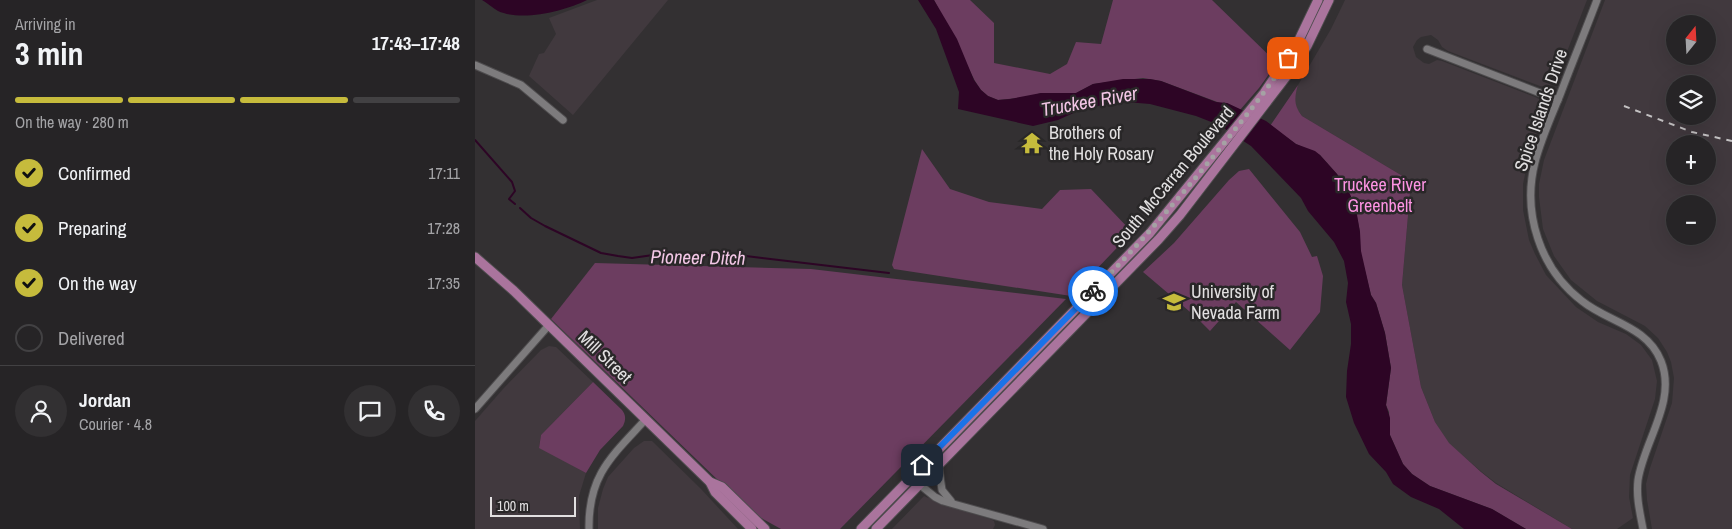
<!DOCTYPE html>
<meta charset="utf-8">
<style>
:root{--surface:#262426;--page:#323032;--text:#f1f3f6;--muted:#a4a4a7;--line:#424143;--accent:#c6bb3c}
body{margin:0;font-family:"Archivo Narrow",sans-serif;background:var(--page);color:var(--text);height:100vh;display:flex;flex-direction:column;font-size:19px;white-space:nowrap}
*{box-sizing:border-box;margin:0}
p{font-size:16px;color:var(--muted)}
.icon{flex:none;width:28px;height:28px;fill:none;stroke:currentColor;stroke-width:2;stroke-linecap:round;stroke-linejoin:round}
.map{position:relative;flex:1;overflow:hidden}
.side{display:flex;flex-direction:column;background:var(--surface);width:475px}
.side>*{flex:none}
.needle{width:32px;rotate:18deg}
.buttons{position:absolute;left:1191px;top:15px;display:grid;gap:10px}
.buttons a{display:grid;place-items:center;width:50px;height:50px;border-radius:50%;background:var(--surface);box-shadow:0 5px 20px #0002,0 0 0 1px var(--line);font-size:25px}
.scale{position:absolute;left:15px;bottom:12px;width:86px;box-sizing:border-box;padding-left:5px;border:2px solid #e2e0e1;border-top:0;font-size:14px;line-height:18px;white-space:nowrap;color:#e2e0e1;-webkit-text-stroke:4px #292728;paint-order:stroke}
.pin{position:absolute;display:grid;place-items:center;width:42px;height:42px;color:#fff;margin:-21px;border-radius:10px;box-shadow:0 2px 8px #0006}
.courier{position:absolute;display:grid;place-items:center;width:50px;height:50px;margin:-25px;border:4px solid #1a73e8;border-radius:50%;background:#fff;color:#222;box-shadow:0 1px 6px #0007}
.headline em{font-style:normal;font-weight:700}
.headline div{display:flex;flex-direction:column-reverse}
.headline{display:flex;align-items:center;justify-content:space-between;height:85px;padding:0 15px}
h1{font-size:32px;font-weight:700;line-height:38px}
.bar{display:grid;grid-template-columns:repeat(4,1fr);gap:8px 5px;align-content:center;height:60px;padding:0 15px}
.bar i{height:6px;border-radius:4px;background:var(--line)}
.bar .active{background:var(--accent)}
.bar p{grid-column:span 4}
.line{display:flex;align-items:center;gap:12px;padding:0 15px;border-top:1px solid var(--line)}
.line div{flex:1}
.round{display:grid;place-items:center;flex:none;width:52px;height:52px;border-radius:26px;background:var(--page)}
ol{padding:0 15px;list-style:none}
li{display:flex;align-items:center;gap:15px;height:55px}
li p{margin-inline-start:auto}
li .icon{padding:5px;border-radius:50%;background:var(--accent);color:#111;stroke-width:4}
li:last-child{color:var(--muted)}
li i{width:28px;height:28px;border:2px solid var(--line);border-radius:50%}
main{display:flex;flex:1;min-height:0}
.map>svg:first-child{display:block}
.built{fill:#41393e;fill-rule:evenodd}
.green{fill:#6c3d60}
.water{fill:#2d0525}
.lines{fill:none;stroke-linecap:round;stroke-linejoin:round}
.stream{stroke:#2d0525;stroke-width:2}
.minor-casing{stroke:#4e4c4e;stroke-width:9}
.major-casing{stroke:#4e4c4e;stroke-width:11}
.minor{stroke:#7d7b7d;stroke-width:7}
.major{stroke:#aa749d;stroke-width:9}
.rail{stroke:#c3c1c2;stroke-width:2;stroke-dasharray:6 6;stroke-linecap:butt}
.done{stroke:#a5a2a4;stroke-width:5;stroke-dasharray:0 9}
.route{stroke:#1a73e8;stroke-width:6}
.labels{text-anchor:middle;stroke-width:5;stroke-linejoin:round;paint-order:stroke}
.street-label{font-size:18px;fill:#e2e0e1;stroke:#292728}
.poi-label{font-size:18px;fill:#e2e0e1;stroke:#292728;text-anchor:start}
.park-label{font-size:18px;fill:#fe94e4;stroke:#292728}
.water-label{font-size:19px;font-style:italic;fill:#f3c7e6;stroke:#292728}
</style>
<main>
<section class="side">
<div class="headline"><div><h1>3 min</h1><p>Arriving in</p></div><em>17:43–17:48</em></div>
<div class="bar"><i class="active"></i><i class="active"></i><i class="active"></i><i></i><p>On the way · 280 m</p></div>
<ol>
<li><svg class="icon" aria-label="check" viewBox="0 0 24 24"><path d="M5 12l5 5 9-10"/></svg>Confirmed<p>17:11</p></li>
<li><svg class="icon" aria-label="check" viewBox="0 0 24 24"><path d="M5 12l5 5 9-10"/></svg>Preparing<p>17:28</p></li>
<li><svg class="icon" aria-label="check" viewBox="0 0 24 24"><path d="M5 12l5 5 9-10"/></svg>On the way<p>17:35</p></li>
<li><i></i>Delivered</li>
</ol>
<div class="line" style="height:90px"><a class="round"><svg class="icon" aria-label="person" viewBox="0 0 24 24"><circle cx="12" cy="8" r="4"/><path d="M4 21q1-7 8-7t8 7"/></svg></a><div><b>Jordan</b><p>Courier · 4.8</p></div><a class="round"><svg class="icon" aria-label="chat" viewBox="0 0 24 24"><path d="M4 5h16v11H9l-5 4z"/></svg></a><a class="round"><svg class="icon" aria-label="phone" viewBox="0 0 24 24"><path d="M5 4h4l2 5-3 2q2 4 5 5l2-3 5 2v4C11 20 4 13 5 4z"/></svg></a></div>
</section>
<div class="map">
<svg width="1257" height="529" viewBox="0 0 1257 529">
<rect width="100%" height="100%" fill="#333032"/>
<!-- built -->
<g class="built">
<polygon points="122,0 193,0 98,115 54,76 64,54 69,53 81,34 74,18"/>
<polygon points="870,0 1112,0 1081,80 1073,87 1065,86 973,51 967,47 963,40 956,35 946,37 942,40 938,47 941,57 949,63 954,64 962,60 967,61 1060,97 1064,99 1069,106 1069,114 1055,151 1048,184 1048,210 1054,240 1060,254 1071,275 1101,307 1123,322 1151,334 1166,345 1177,360 1182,381 1180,399 1155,475 1154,497 1158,518 1142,529 1097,529 1021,483 1008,473 973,443 960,422 946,387 927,285 936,181 827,116 822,110 820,102 820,95 823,85 856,29"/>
<path d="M1130,0H1257V529H1177L1172,500L1171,484L1175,468L1197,403L1199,378L1196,362L1192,352L1183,338L1170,326L1122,301L1096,280L1079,256L1068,229L1064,197V184L1069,160ZM1200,24H1232V56H1200ZM1200,84H1232V116H1200ZM1200,144H1232V176H1200ZM1200,204H1232V236H1200Z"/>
<polygon points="74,346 81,347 118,382 66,435 64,447 111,473 104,496 105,529 0,529 0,421 28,389 66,350"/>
<polygon points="169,441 177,441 226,489 263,529 123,529 123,508 128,489 133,477 159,448"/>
<polygon points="449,496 473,506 515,519 519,521 520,525 518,529 417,529"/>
</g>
<!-- green -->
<g class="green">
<polygon points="459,0 495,0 519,23 519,63 575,74 592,64 601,42 626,44 638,0 737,0 802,63 784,88 765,110 752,103 745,103 686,81 668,78 618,84 601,93 566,93 553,97 523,100 513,96 506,90 500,81"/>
<path d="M823,85C819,98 819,106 827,116L936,181L927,285L946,387L960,422L974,443L1006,472L1021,484L1097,529H1051L1017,509L955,486L937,474L928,464L915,435L914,412L911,405L916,368L910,333L901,303L896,295L885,251V232L879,202L862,174L845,155L821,144L795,126Z"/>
<polygon points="447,149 475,189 514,202 567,209 585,190 616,189 657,232 596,296 419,269 417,265"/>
<polygon points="774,169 825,232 837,257 842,256 848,276 845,312 815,350 761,302 735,331 721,317 668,272 699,243 754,180 764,171"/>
<polygon points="120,263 336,269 591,299 365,529 306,529 277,513 76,319"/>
<path d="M118,382L147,410C151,415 151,420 148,426L125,450L111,473L64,448L66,435Z"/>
</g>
<!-- water -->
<g class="water">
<path d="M7,0H112C90,11 47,22 23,11C18,8 12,3 7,0Z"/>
<polygon points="443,0 459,0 482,39 499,80 506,90 513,96 523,100 535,99 566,93 601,93 618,84 648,79 675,79 686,81 741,102 752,103 791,121 821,144 840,151 845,155 862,174 875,194 881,209 885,232 886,251 896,295 901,303 910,333 916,368 911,405 915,418 915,435 928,464 937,474 955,486 1017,509 1051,529 989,529 964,509 936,497 918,484 911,472 894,454 879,423 871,397 872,371 876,344 876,324 871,302 873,283 869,261 859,242 833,211 826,198 776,146 744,125 721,116 675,104 651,102 627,105 603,111 583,120 558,126 483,109 484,92 461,29"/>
</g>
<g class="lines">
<!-- stream -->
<g class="stream">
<polyline points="0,140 37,182 40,191 34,199 40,204"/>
<polyline points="45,208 56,218 70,226 126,253 143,256 157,258 185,254 271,256 414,273"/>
</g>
<!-- minor casing -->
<g class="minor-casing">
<g id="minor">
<path d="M1122,0C1110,32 1097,63 1085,95C1076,117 1066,139 1060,162C1047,213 1065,269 1107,301C1133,322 1172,326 1186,361C1202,401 1169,441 1163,480C1161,497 1165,513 1168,529"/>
<polyline points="952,49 1083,100"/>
<polyline points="0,65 46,85 88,120"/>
<polyline points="0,409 74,325"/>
<polyline points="463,463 467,490 476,501"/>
<polyline points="444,484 460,497 468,501 568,529"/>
<path d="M114,529C113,475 137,456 171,419"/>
</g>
</g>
<!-- major casing -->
<g class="major-casing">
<g id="major">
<polyline points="0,257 39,291 235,482 240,492 277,529"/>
<polyline points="235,482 247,487 290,529"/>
<polyline points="386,529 675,233 789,93 822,44 843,0"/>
<polyline points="401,529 683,240 705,215 817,69 832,46 854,0"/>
</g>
</g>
<!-- minor -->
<use href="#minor" class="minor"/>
<!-- major -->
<use href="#major" class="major"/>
<!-- rail -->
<polyline class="rail" points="1149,106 1217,132 1257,141"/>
</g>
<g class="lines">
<!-- done -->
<path class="done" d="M618,291C664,245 705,197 746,147C769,118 793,89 813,58"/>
<!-- route -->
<polyline class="route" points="447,465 618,291"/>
</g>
<!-- icons -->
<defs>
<g id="temple-bare" transform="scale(1.725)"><path d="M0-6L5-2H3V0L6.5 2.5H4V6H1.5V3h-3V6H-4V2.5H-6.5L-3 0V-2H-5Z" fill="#c6bb3c" stroke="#292728" stroke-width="2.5" paint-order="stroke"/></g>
<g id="school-bare" transform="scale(1.725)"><path d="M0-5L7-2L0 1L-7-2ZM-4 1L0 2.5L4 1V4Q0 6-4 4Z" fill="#c6bb3c" stroke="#292728" stroke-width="2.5" paint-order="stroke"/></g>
</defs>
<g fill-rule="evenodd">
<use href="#temple-bare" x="557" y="143"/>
<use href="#school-bare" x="699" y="302"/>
</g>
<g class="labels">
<!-- street labels -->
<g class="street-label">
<text transform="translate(1066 110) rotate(-71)" y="6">Spice Islands Drive</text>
<text transform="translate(698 177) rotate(-50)" y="6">South McCarran Boulevard</text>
<text transform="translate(130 357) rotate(44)" y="6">Mill Street</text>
</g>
<!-- poi labels -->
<g class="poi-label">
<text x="574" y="139">Brothers of<tspan x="574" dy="21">the Holy Rosary</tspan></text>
<text x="716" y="298">University of<tspan x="716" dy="21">Nevada Farm</tspan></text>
</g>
<!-- park labels -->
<g class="park-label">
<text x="905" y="191">Truckee River<tspan x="905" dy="21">Greenbelt</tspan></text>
</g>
<!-- water labels -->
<g class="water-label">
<text transform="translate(614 101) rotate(-10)" y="7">Truckee River</text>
<text transform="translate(223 257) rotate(1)" y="7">Pioneer Ditch</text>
</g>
</g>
</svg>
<div class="buttons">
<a><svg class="needle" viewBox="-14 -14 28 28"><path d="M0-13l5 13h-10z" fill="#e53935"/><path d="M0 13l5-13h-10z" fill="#a4a4a7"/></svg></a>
<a><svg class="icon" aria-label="layers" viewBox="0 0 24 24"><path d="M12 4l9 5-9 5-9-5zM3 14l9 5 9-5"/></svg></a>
<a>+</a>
<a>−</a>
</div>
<div class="scale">100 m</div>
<div class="pin" style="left:813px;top:58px;background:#ea580c"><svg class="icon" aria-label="bag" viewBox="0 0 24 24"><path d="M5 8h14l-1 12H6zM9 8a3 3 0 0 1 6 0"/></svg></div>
<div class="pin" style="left:447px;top:465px;background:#1f2937"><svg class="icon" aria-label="home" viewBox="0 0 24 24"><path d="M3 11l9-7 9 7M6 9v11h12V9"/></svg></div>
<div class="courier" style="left:618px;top:291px"><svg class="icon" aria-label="bike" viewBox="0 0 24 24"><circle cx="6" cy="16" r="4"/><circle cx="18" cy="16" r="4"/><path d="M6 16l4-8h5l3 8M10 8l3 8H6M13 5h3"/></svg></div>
</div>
</main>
